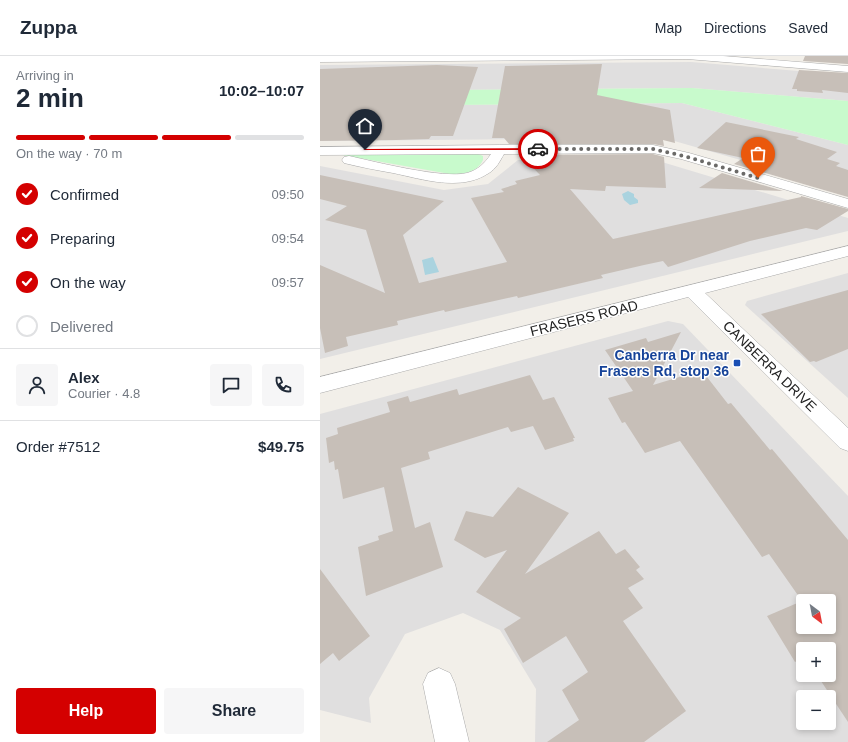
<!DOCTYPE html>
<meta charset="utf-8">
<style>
:root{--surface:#fff;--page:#f6f6f7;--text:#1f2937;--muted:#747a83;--line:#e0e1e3;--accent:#d40000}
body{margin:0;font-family:Arial,sans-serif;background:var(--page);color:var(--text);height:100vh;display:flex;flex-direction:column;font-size:15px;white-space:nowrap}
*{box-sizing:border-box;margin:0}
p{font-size:13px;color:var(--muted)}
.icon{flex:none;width:22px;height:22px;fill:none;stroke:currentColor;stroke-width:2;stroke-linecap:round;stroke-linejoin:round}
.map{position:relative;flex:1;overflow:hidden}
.drawer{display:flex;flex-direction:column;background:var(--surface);width:320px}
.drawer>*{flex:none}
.needle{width:26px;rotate:148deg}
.fabs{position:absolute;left:476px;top:538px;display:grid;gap:8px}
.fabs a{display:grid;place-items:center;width:40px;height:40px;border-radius:4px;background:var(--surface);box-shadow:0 2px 6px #0003;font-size:20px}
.pin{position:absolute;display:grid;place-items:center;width:34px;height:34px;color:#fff;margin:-41px -17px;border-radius:50% 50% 50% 0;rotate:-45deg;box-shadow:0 0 4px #0007}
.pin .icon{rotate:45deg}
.courier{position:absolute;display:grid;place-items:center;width:40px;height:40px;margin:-20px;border:3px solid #d40000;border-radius:50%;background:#fff;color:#222;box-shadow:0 1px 5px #0007}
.head em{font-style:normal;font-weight:600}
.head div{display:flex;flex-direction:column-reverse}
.head{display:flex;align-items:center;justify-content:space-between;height:68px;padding:0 16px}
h1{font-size:26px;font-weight:600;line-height:30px}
.bar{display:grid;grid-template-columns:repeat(4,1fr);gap:6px 4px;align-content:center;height:48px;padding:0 16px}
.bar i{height:5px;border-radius:3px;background:var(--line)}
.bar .current{background:var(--accent)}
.bar p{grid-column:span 4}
.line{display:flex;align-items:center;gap:10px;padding:0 16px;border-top:1px solid var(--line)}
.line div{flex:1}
.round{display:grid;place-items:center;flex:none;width:42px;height:42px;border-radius:4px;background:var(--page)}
ol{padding:0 16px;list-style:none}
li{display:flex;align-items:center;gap:12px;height:44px}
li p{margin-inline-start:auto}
li .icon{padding:4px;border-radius:50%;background:var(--accent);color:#fff;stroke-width:4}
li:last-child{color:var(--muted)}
li i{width:22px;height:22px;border:2px solid var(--line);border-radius:50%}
.cta{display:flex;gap:8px;margin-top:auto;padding:8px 16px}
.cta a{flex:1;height:46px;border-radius:4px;background:var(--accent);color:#fff;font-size:16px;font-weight:600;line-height:46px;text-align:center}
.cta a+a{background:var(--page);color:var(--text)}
header{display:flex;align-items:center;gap:24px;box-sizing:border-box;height:56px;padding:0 20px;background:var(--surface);border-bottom:1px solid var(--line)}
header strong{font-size:19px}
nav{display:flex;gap:22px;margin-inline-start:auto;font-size:14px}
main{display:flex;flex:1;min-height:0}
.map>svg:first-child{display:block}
.residential{fill:#e0dfdf;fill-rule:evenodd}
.park{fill:#c8facc}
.water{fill:#aad3df}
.building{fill:#c7bfb8;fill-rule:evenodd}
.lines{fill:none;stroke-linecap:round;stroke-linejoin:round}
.minor-casing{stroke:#a9a9a9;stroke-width:1}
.tertiary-casing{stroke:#a9a9a9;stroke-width:1}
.minor{fill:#fff;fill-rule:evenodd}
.tertiary{fill:#fff;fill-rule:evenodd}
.route{fill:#d40000}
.done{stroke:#6b6a68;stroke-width:4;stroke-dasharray:0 7.2}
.transit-dot{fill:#1a4fb4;stroke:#fff;stroke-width:1.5}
.labels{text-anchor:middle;stroke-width:3;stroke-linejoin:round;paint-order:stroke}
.street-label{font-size:14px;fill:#222;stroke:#fff}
.transit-label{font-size:14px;font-weight:bold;fill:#164399;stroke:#fff;text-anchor:end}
</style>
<header>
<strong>Zuppa</strong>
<nav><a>Map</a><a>Directions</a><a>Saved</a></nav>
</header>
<main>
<section class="drawer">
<div class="head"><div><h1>2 min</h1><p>Arriving in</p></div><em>10:02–10:07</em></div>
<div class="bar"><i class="current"></i><i class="current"></i><i class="current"></i><i></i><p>On the way · 70 m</p></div>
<ol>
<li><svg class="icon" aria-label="check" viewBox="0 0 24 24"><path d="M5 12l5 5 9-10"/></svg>Confirmed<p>09:50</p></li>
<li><svg class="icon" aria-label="check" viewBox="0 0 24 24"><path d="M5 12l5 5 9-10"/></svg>Preparing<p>09:54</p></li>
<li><svg class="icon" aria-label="check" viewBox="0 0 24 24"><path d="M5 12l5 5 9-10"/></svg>On the way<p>09:57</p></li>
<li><i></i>Delivered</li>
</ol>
<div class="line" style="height:72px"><a class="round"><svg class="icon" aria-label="person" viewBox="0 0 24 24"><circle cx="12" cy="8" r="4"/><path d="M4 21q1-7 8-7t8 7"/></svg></a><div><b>Alex</b><p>Courier · 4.8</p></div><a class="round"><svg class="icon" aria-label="chat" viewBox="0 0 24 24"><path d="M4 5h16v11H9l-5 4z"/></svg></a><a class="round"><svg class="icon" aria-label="phone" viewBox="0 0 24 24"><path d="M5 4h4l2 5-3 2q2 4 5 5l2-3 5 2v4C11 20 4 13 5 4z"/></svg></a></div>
<div class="line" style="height:52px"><div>Order #7512</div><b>$49.75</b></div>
<div class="cta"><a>Help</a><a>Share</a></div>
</section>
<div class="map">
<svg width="528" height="686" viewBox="0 0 528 686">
<rect width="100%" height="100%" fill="#f2efe9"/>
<!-- residential -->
<g class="residential">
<polygon points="371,6 528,19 528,45 372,32 0,35 0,9"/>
<polygon points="362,47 528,89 528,135 344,82 0,85 1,50"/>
<polygon points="332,103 528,162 528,175 0,303 0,110 124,134 168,128 198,104"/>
<polygon points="528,217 528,342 425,249 427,245"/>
<path d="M348,265L363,268L528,440V686H215L216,633L180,574L143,557L85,578L49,642L51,667L0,654V358ZM483,545H509V571H483ZM483,593H509V619H483ZM483,641H509V667H483Z"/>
</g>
<!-- park -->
<g class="park">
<polygon points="372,32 528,45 528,89 362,47 1,50 0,35"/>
<path d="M158,98L163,100V104C157,117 143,118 130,118L22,99Z"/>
</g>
<!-- water -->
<g class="water">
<polygon points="308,135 314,138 314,141 318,144 318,147 310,149 304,144 302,138"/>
<polygon points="113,201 119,216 105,219 102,204"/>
</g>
<!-- building -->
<g class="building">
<polygon points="485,0 528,0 528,8 483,5"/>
<polygon points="282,8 277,39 350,54 355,87 343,84 344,90 333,88 189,88 184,82 172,82 185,10"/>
<polygon points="117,9 158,11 133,80 111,80 109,83 76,84 0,85 0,13"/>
<polygon points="479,14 528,17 528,37 502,34 503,37 477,35 477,33 472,33"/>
<polygon points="406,66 479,81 476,83 517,96 507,103 520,107 516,110 528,114 528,141 414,108 423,102 377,92"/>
<polygon points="333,98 344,101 346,132 286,130 285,135 250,133 293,183 481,141 481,140 528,153 528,155 497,174 486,172 430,185 348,211 343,205 324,209 281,219 283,222 198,242 197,240 125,256 124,254 77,265 78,269 26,281 28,290 5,297 0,272 0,209 65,237 46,174 5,164 27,150 0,143 0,119 124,145 83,179 99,227 187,206 151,142 184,136 181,133 197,128 195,125 220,119 201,99"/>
<polygon points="402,117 463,135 379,132"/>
<polygon points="528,234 528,293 496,306 494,305 490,306 441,258"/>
<path d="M361,276L333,329L379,315L385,322L387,321L408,348L411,347L450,394L452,393L528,484V666L497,619H509V593H483V602L475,606L447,560L482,545L449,498L442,501L360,385L325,397L305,366L302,367L288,342L313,335L285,294L326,282L328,286ZM483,545H509V571H483Z"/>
<polygon points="210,319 223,344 234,341 255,382 253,382 254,385 225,394 213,370 191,376 188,371 108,396 110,403 81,412 95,472 110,466 123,511 46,540 38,491 59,484 58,480 73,475 64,431 23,443 18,413 15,414 14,405 9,407 6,382 18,378 17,372 70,356 67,346 88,340 90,346 137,333 139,339"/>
<polygon points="198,431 249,457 205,518 279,475 296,498 305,493 320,511 316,514 324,523 308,532 323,552 303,565 366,655 324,686 227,686 259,664 242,634 268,616 246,580 203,607 184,573 201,562 156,536 187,494 165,502 134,484 146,455 173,461"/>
<polygon points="0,513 50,580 19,605 13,597 0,608"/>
</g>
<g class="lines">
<!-- minor casing -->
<g class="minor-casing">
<g id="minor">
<path d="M180,89H333L369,97L528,143V152L361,103L333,97L184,98C180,105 176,113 169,117C141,136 102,123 73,117C56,114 40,111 24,107L22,104L24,101L29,100C56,106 123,123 147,117C158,114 165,107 171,98L0,99V91Z"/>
<polygon points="119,612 130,617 135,628 149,686 115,686 103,628 108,617"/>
</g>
</g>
<!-- tertiary casing -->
<g class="tertiary-casing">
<g id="tertiary">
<polygon points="0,0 403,0 528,10 528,16 367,3 0,6"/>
<polygon points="528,190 528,200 385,237 528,372 528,395 520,392 368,241 0,337 0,321"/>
</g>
</g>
<!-- minor -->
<use href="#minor" class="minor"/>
<!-- tertiary -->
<use href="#tertiary" class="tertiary"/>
</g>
<!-- route -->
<polygon class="route" points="218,92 219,94 43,94 45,93"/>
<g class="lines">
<!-- done -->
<polyline class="done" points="218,93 333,93 364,100 438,122"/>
</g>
<!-- markers -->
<rect class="transit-dot" x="413" y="303" width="8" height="8" rx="2"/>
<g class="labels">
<!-- street labels -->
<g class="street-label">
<text transform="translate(264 262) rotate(-14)" y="5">FRASERS ROAD</text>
<text transform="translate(450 310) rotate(44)" y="5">CANBERRA DRIVE</text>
</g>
<!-- transit labels -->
<g class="transit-label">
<text x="409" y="304">Canberra Dr near<tspan x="409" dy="16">Frasers Rd, stop 36</tspan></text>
</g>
</g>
</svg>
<div class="fabs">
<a><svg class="needle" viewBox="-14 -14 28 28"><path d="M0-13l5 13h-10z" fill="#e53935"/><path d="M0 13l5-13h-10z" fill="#747a83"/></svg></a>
<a>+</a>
<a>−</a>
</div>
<div class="pin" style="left:438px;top:122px;background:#ea580c"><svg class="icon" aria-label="bag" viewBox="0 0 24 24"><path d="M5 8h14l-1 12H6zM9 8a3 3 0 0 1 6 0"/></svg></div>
<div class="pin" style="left:45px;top:94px;background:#1f2937"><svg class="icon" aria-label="home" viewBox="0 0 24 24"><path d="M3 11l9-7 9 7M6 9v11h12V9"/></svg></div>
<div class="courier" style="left:218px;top:93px"><svg class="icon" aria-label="car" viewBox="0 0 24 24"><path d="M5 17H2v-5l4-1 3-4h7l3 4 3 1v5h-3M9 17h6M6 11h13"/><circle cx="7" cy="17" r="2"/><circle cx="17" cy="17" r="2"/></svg></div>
</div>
</main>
